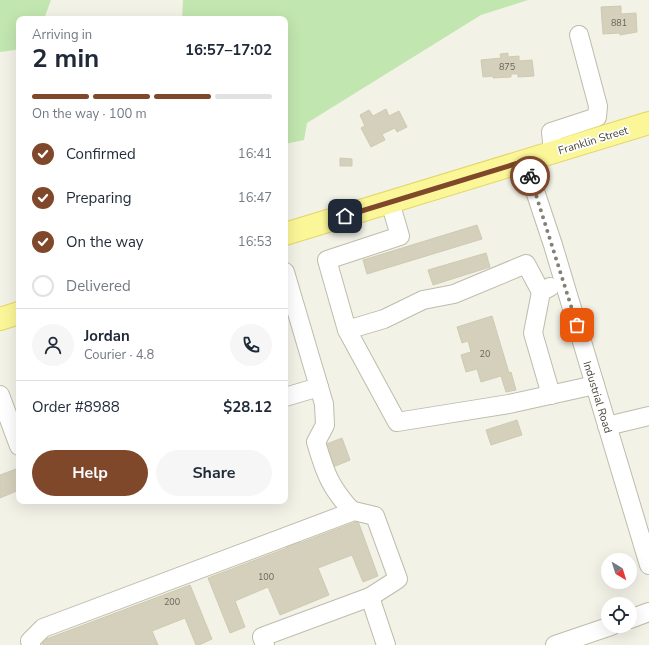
<!DOCTYPE html>
<meta charset="utf-8">
<style>
:root{--surface:#fff;--page:#f6f6f7;--text:#1f2937;--muted:#747a83;--line:#e0e1e3;--accent:#7f482b}
body{margin:0;font-family:"Nunito Sans",sans-serif;background:var(--page);color:var(--text);height:100vh;display:flex;flex-direction:column;font-size:15px;white-space:nowrap}
*{box-sizing:border-box;margin:0}
p{font-size:13px;color:var(--muted)}
.icon{flex:none;width:22px;height:22px;fill:none;stroke:currentColor;stroke-width:2;stroke-linecap:round;stroke-linejoin:round}
.map{position:relative;flex:1;overflow:hidden}
.panel{position:absolute;left:16px;top:16px;width:272px;height:488px;display:flex;flex-direction:column;background:var(--surface);border-radius:8px;box-shadow:0 4px 16px #0002}
.panel>*{flex:none}
.needle{width:26px;rotate:142deg}
.buttons{position:absolute;left:601px;top:553px;display:grid;gap:8px}
.buttons a{display:grid;place-items:center;width:36px;height:36px;border-radius:50%;background:var(--surface);box-shadow:0 4px 16px #0002;font-size:20px}
.pin{position:absolute;display:grid;place-items:center;width:34px;height:34px;color:#fff;margin:-17px;border-radius:8px;box-shadow:0 2px 6px #0006}
.courier{position:absolute;display:grid;place-items:center;width:40px;height:40px;margin:-20px;border:3px solid #7f482b;border-radius:50%;background:#fff;color:#222;box-shadow:0 1px 5px #0007}
.overview em{font-style:normal;font-weight:700}
.overview div{display:flex;flex-direction:column-reverse}
.overview{display:flex;align-items:center;justify-content:space-between;height:68px;padding:0 16px}
h1{font-size:26px;font-weight:700;line-height:30px}
.bar{display:grid;grid-template-columns:repeat(4,1fr);gap:6px 4px;align-content:center;height:48px;padding:0 16px}
.bar i{height:5px;border-radius:3px;background:var(--line)}
.bar .on{background:var(--accent)}
.bar p{grid-column:span 4}
.line{display:flex;align-items:center;gap:10px;padding:0 16px;border-top:1px solid var(--line)}
.line div{flex:1}
.round{display:grid;place-items:center;flex:none;width:42px;height:42px;border-radius:21px;background:var(--page)}
ol{padding:0 16px;list-style:none}
li{display:flex;align-items:center;gap:12px;height:44px}
li p{margin-inline-start:auto}
li .icon{padding:4px;border-radius:50%;background:var(--accent);color:#fff;stroke-width:4}
li:last-child{color:var(--muted)}
li i{width:22px;height:22px;border:2px solid var(--line);border-radius:50%}
.button{display:flex;gap:8px;margin-top:auto;padding:8px 16px}
.button a{flex:1;height:46px;border-radius:24px;background:var(--accent);color:#fff;font-size:16px;font-weight:700;line-height:46px;text-align:center}
.button a+a{background:var(--page);color:var(--text)}
.map>svg:first-child{display:block}
.green{fill:#c2e6b0}
.building{fill:#d4d0bc;stroke:#cfcab0}
.lines{fill:none;stroke-linecap:round;stroke-linejoin:round}
.minor-casing{stroke:#bebcaa;stroke-width:20}
.major-casing{stroke:#e1d767;stroke-width:24}
.minor{stroke:#fff;stroke-width:18}
.major{stroke:#fbf697;stroke-width:22}
.done{stroke:#838074;stroke-width:4;stroke-dasharray:0 7.2}
.route{stroke:#7f482b;stroke-width:5}
.labels{text-anchor:middle;stroke-width:3.5;stroke-linejoin:round;paint-order:stroke}
.number-label{font-size:9px;fill:#6a6658}
.street-label{font-size:11px;fill:#464336;stroke:#fff}
</style>
<div class="map">
<svg width="649" height="645" viewBox="0 0 649 645">
<rect width="100%" height="100%" fill="#f3f2e7"/>
<!-- green -->
<g class="green">
<polygon points="0,0 51,0 44,19 19,19 19,47 15,50 0,52"/>
<polygon points="183,0 528,0 481,15 307,123 304,140 285,144 285,19 182,19"/>
</g>
<!-- building -->
<g class="building">
<polygon points="621,6 621,14 636,13 637,32 620,35 620,33 603,34 601,7"/>
<polygon points="508,53 508,57 519,56 519,61 532,60 534,76 518,77 518,74 511,74 511,77 493,78 493,76 483,77 481,60 501,58 500,54"/>
<polygon points="386,109 389,116 399,111 407,127 397,132 395,128 382,134 385,140 371,147 361,128 365,126 360,115 369,110 373,116"/>
<polygon points="340,158 352,159 352,166 340,166"/>
<polygon points="477,225 482,239 367,274 363,260"/>
<polygon points="486,253 490,267 433,285 428,270"/>
<polygon points="492,316 509,373 511,372 516,390 506,392 501,376 481,382 477,369 466,372 461,355 471,352 468,341 462,343 457,327"/>
<polygon points="517,420 522,435 491,445 486,430"/>
<polygon points="342,438 350,460 333,467 324,445"/>
<polygon points="16,469 19,477 19,490 0,498 0,475"/>
<polygon points="358,521 378,576 363,582 352,555 318,568 329,595 280,615 268,587 235,601 245,627 230,633 208,578 287,548 284,542 298,537 300,543"/>
<polygon points="190,585 212,639 199,645 196,645 185,618 152,631 158,645 43,645 41,641"/>
</g>
<g class="lines">
<!-- minor casing -->
<g class="minor-casing">
<g id="minor">
<polyline points="553,152 551,132 597,117 598,106 579,35"/>
<polyline points="525,161 553,245 649,565"/>
<polyline points="390,202 400,236 327,260 347,330 397,422 509,404 595,385"/>
<path d="M285,272L324,404L325,425L316,442C325,473 330,487 352,511"/>
<polyline points="550,287 541,292 533,333 551,395"/>
<polyline points="347,330 384,319 423,300 454,294 526,264 541,292"/>
<polyline points="0,395 19,446"/>
<polyline points="285,397 319,387"/>
<polyline points="607,426 649,416"/>
<polyline points="630,619 649,612"/>
<polyline points="31,645 30,641 43,628 354,511 375,516 398,579 370,597"/>
<polyline points="265,645 262,637 370,597 386,645"/>
<polyline points="555,645 611,626"/>
</g>
</g>
<!-- major casing -->
<g class="major-casing">
<g id="major">
<polyline points="285,234 649,123"/>
<polyline points="0,319 19,313"/>
</g>
</g>
<!-- minor -->
<use href="#minor" class="minor"/>
<!-- major -->
<use href="#major" class="major"/>
</g>
<g class="lines">
<!-- done -->
<polyline class="done" points="530,176 577,325"/>
<!-- route -->
<polyline class="route" points="345,216 525,161 530,176"/>
</g>
<g class="labels">
<!-- number labels -->
<g class="number-label">
<text x="619" y="26">881</text>
<text x="507" y="70">875</text>
<text x="485" y="357">20</text>
<text x="266" y="580">100</text>
<text x="172" y="605">200</text>
</g>
<!-- street labels -->
<g class="street-label">
<text transform="translate(593 140) rotate(-17)" y="4">Franklin Street</text>
<text transform="translate(598 397) rotate(73)" y="4">Industrial Road</text>
</g>
</g>
</svg>
<div class="buttons">
<a><svg class="needle" viewBox="-14 -14 28 28"><path d="M0-13l5 13h-10z" fill="#e53935"/><path d="M0 13l5-13h-10z" fill="#747a83"/></svg></a>
<a><svg class="icon" aria-label="locate" viewBox="0 0 24 24"><circle cx="12" cy="12" r="6"/><path d="M12 2v4M12 18v4M2 12h4M18 12h4"/></svg></a>
</div>
<div class="pin" style="left:577px;top:325px;background:#ea580c"><svg class="icon" aria-label="bag" viewBox="0 0 24 24"><path d="M5 8h14l-1 12H6zM9 8a3 3 0 0 1 6 0"/></svg></div>
<div class="pin" style="left:345px;top:216px;background:#1f2937"><svg class="icon" aria-label="home" viewBox="0 0 24 24"><path d="M3 11l9-7 9 7M6 9v11h12V9"/></svg></div>
<div class="courier" style="left:530px;top:176px"><svg class="icon" aria-label="bike" viewBox="0 0 24 24"><circle cx="6" cy="16" r="4"/><circle cx="18" cy="16" r="4"/><path d="M6 16l4-8h5l3 8M10 8l3 8H6M13 5h3"/></svg></div>
<section class="panel">
<div class="overview"><div><h1>2 min</h1><p>Arriving in</p></div><em>16:57–17:02</em></div>
<div class="bar"><i class="on"></i><i class="on"></i><i class="on"></i><i></i><p>On the way · 100 m</p></div>
<ol>
<li><svg class="icon" aria-label="check" viewBox="0 0 24 24"><path d="M5 12l5 5 9-10"/></svg>Confirmed<p>16:41</p></li>
<li><svg class="icon" aria-label="check" viewBox="0 0 24 24"><path d="M5 12l5 5 9-10"/></svg>Preparing<p>16:47</p></li>
<li><svg class="icon" aria-label="check" viewBox="0 0 24 24"><path d="M5 12l5 5 9-10"/></svg>On the way<p>16:53</p></li>
<li><i></i>Delivered</li>
</ol>
<div class="line" style="height:72px"><a class="round"><svg class="icon" aria-label="person" viewBox="0 0 24 24"><circle cx="12" cy="8" r="4"/><path d="M4 21q1-7 8-7t8 7"/></svg></a><div><b>Jordan</b><p>Courier · 4.8</p></div><a class="round"><svg class="icon" aria-label="phone" viewBox="0 0 24 24"><path d="M5 4h4l2 5-3 2q2 4 5 5l2-3 5 2v4C11 20 4 13 5 4z"/></svg></a></div>
<div class="line" style="height:52px"><div>Order #8988</div><b>$28.12</b></div>
<div class="button"><a>Help</a><a>Share</a></div>
</section>
</div>
